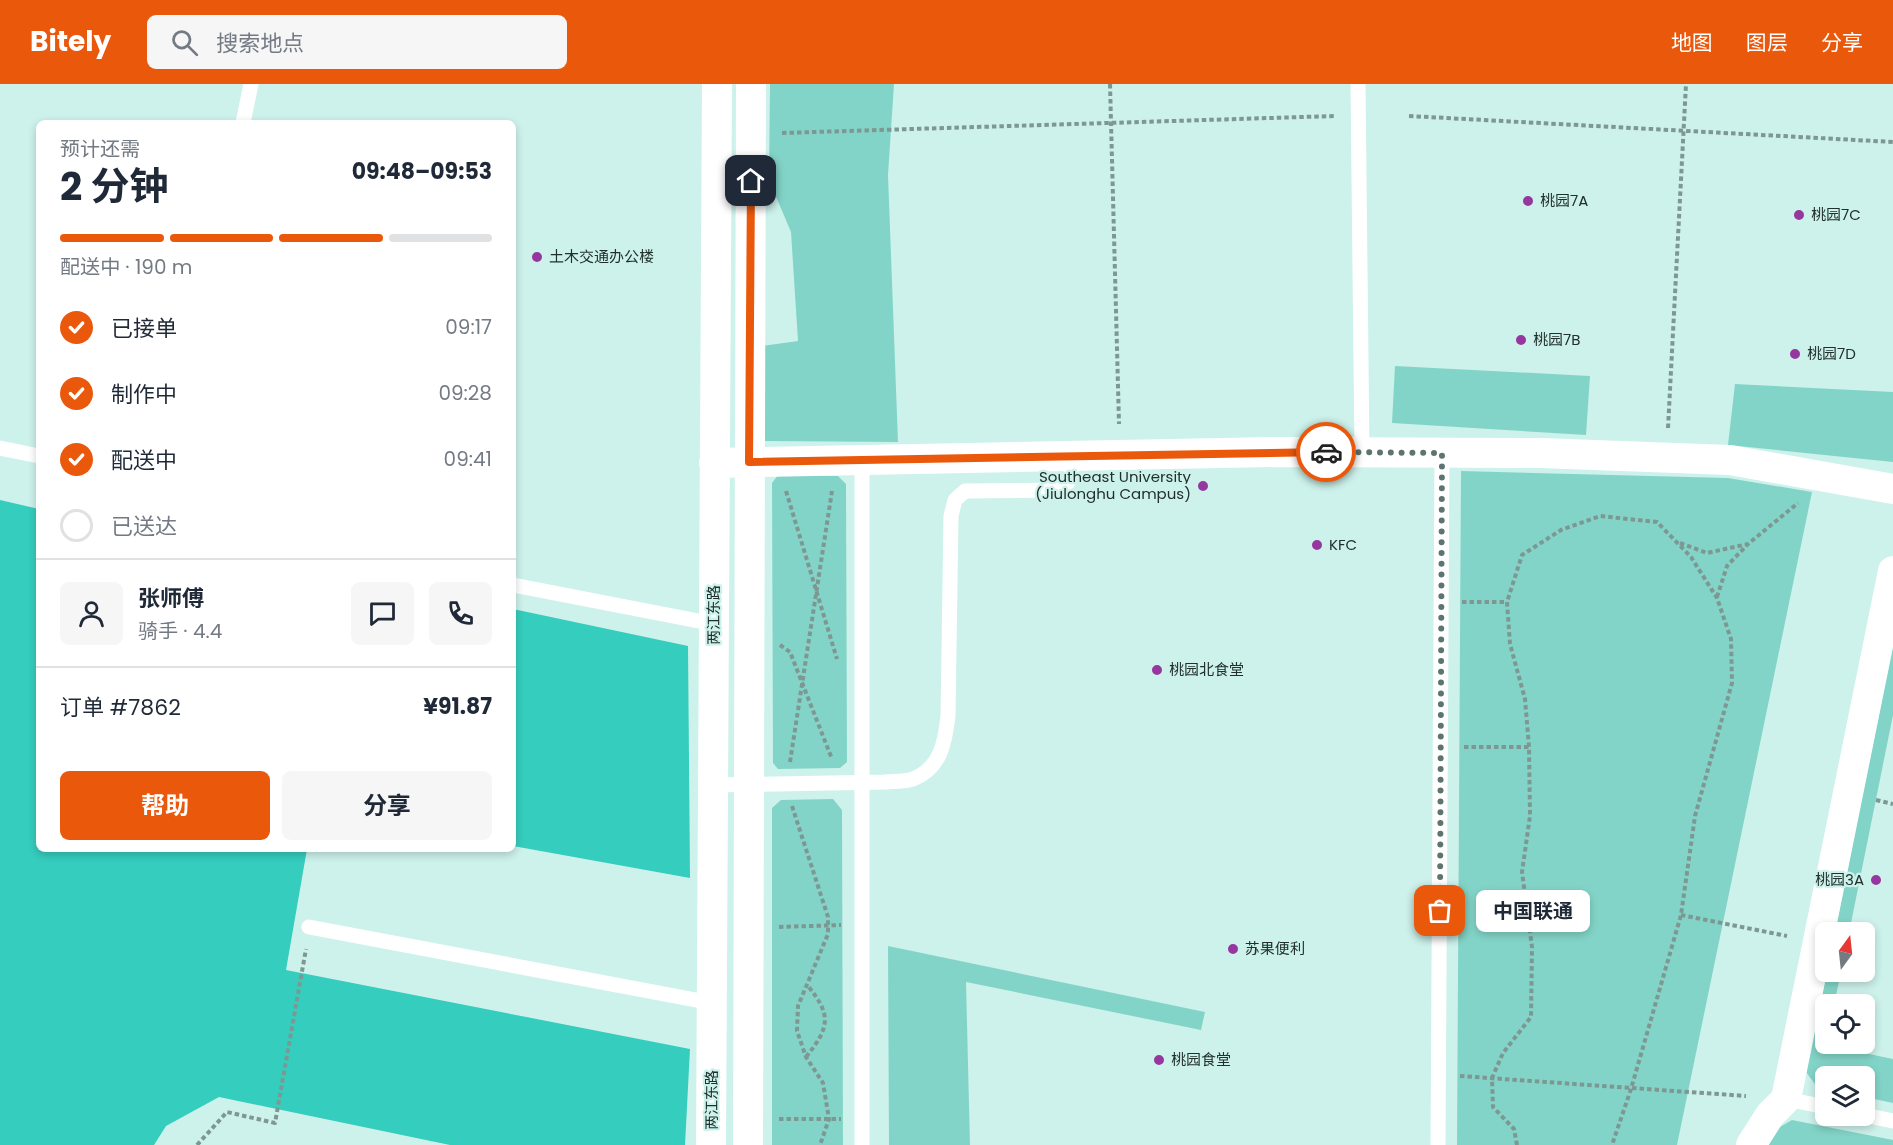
<!DOCTYPE html>
<html lang="zh">
<meta charset="utf-8">
<style>
:root{--surface:#fff;--page:#f6f6f7;--text:#1f2937;--muted:#747a83;--line:#e0e1e3;--accent:#ea580c}
body{margin:0;font-family:Poppins,"Noto Sans SC",sans-serif;background:var(--page);color:var(--text);height:100vh;display:flex;flex-direction:column;font-size:22px;white-space:nowrap}
*{box-sizing:border-box;margin:0}
p{font-size:20px;color:var(--muted)}
.icon{flex:none;width:33px;height:33px;fill:none;stroke:currentColor;stroke-width:2;stroke-linecap:round;stroke-linejoin:round}
.map{position:relative;flex:1;overflow:hidden}
.drawer{position:absolute;left:36px;top:36px;width:480px;height:732px;display:flex;flex-direction:column;background:var(--surface);border-radius:9px;box-shadow:0 3px 9px #0003}
.drawer>*{flex:none}
.needle{width:39px;rotate:15deg}
.fabs{position:absolute;left:1815px;top:838px;display:grid;gap:12px}
.fabs a{display:grid;place-items:center;width:60px;height:60px;border-radius:9px;background:var(--surface);box-shadow:0 3px 9px #0003;font-size:30px}
.pin{position:absolute;display:grid;place-items:center;width:51px;height:51px;color:#fff;margin:-26px;border-radius:12px;box-shadow:0 3px 9px #0006}
.courier{position:absolute;display:grid;place-items:center;width:60px;height:60px;margin:-30px;border:4px solid #ea580c;border-radius:50%;background:#fff;color:#222;box-shadow:0 2px 8px #0007}
.bubble{position:absolute;height:42px;border-radius:9px;background:var(--surface);box-shadow:0 3px 9px #0003;font-size:20px;font-weight:700;line-height:42px;text-align:center}
.overview em{font-style:normal;font-weight:700}
.overview div{display:flex;flex-direction:column-reverse}
.overview{display:flex;align-items:center;justify-content:space-between;height:102px;padding:0 24px}
h1{font-size:39px;font-weight:700;line-height:45px}
.bar{display:grid;grid-template-columns:repeat(4,1fr);gap:9px 6px;align-content:center;height:72px;padding:0 24px}
.bar i{height:8px;border-radius:4px;background:var(--line)}
.bar .active{background:var(--accent)}
.bar p{grid-column:span 4}
.line{display:flex;align-items:center;gap:15px;padding:0 24px;border-top:2px solid var(--line)}
.line div{flex:1}
.round{display:grid;place-items:center;flex:none;width:63px;height:63px;border-radius:9px;background:var(--page)}
ol{padding:0 24px;list-style:none}
li{display:flex;align-items:center;gap:18px;height:66px}
li p{margin-inline-start:auto}
li .icon{padding:6px;border-radius:50%;background:var(--accent);color:#fff;stroke-width:4}
li:last-child{color:var(--muted)}
li i{width:33px;height:33px;border:3px solid var(--line);border-radius:50%}
.button{display:flex;gap:12px;margin-top:auto;padding:12px 24px}
.button a{flex:1;height:69px;border-radius:9px;background:var(--accent);color:#fff;font-size:24px;font-weight:700;line-height:69px;text-align:center}
.button a+a{background:var(--page);color:var(--text)}
header{display:flex;align-items:center;gap:36px;box-sizing:border-box;height:84px;padding:0 30px;background:var(--accent);color:#fff}
header strong{font-size:28px}
nav{display:flex;gap:33px;margin-inline-start:auto;font-size:21px}
.search{width:420px;height:54px;background:var(--page);display:flex;align-items:center;gap:15px;box-sizing:border-box;padding:0 21px;border-radius:9px;color:var(--muted);font-size:22px}
.map>svg:first-child{display:block}
.green{fill:#83d4c8}
.forest{fill:#35cdbd}
.lines{fill:none;stroke-linecap:round;stroke-linejoin:round}
.path{stroke:#7d9893;stroke-width:4;stroke-dasharray:4.5 3;stroke-linecap:butt}
.lane{stroke:#fff;stroke-width:15}
.street{stroke:#fff;stroke-width:30}
.done{stroke:#5e7470;stroke-width:6;stroke-dasharray:0 10.8}
.route{stroke:#ea580c;stroke-width:8}
.poi-dot{fill:#96379f;stroke:#cdf2eb;stroke-width:2}
.labels{text-anchor:middle;stroke-width:4.5;stroke-linejoin:round;paint-order:stroke}
.poi-label{font-size:15px;fill:#22302d;stroke:#cdf2eb;text-anchor:start}
.street-label{font-size:15px;fill:#22302d;stroke:#cdf2eb}
</style>
<header>
<strong>Bitely</strong>
<div class="search"><svg class="icon" aria-label="search" viewBox="0 0 24 24"><circle cx="10" cy="10" r="6"/><path d="M15 15l6 6"/></svg>搜索地点</div>
<nav><a>地图</a><a>图层</a><a>分享</a></nav>
</header>
<div class="map">
<svg width="1893" height="1061" viewBox="0 0 1893 1061">
<rect width="100%" height="100%" fill="#cdf2eb"/>
<!-- green -->
<g class="green">
<polygon points="770,0 894,0 888,91 898,358 764,357 762,262 798,257 791,148 769,96"/>
<polygon points="1395,282 1590,292 1586,351 1392,339"/>
<polygon points="1735,300 1893,308 1893,378 1728,361"/>
<polygon points="1461,387 1728,394 1812,408 1677,1061 1457,1061"/>
<polygon points="778,391 838,392 846,400 847,678 840,684 778,685 773,679 772,399"/>
<polygon points="1893,563 1893,631 1849,849 1835,849"/>
<polygon points="833,715 842,726 843,1061 772,1061 772,724 781,716"/>
<polygon points="888,862 1205,928 1201,946 966,898 970,1061 889,1061"/>
<polygon points="1827,888 1841,888 1834,921 1826,921 1826,961 1893,975 1893,1019 1865,1013 1864,993 1826,993 1825,1005 1817,1003 1806,988"/>
<polygon points="1792,1036 1893,1056 1893,1061 1766,1061 1778,1044"/>
</g>
<!-- forest -->
<g class="forest">
<polygon points="0,416 39,425 39,765 307,765 286,886 690,965 685,1061 450,1061 219,1013 166,1042 154,1061 0,1061"/>
<polygon points="513,525 688,562 690,794 513,762"/>
</g>
<g class="lines">
<!-- path -->
<g class="path">
<polyline points="1110,0 1119,340"/>
<polyline points="1409,32 1893,58"/>
<polyline points="782,49 1335,32"/>
<polyline points="1668,344 1686,0"/>
<polyline points="786,407 837,575"/>
<polyline points="1680,459 1707,469 1748,460 1798,419"/>
<polyline points="1717,513 1727,482 1747,461"/>
<polyline points="1462,518 1507,518"/>
<polyline points="780,561 790,568 832,675"/>
<polyline points="1464,663 1529,663"/>
<polyline points="790,678 832,407"/>
<polyline points="1876,716 1893,720"/>
<polyline points="792,722 828,833 828,850 798,922 797,947 806,973 823,999 829,1035 820,1061"/>
<polyline points="1681,831 1787,852"/>
<polyline points="779,843 841,841"/>
<path d="M806,973C830,943 832,931 807,901"/>
<polyline points="1460,992 1746,1012"/>
<polyline points="779,1035 841,1035"/>
<polyline points="197,1061 227,1028 275,1039 306,865"/>
<polyline points="1517,1061 1514,1045 1493,1023 1492,994 1503,969 1531,933 1532,863 1522,788 1530,732 1529,663 1525,615 1510,560 1507,518 1522,471 1561,446 1600,432 1657,438 1691,473 1717,514 1731,555 1732,599 1695,732 1681,831 1631,1005 1612,1061"/>
</g>
<!-- lane -->
<g class="lane">
<polyline points="1358,0 1362,369"/>
<polyline points="243,39 251,0"/>
<polyline points="0,364 39,372"/>
<polyline points="513,501 714,540"/>
<path d="M713,701L885,698C894,697 905,698 913,695C941,684 945,658 948,632L951,432L955,416L965,407L1058,406C1074,399 1071,387 1071,372"/>
<polyline points="309,843 712,919"/>
<polyline points="1786,1015 1826,1023"/>
<polyline points="1864,1031 1893,1037"/>
<polyline points="862,1061 862,376"/>
<polyline points="1438,1061 1442,369"/>
</g>
<!-- street -->
<g class="street">
<polyline points="714,379 1278,368 1540,369 1730,376 1893,405"/>
<polyline points="711,1061 717,0"/>
<polyline points="748,1061 751,0"/>
<polyline points="1751,1061 1770,1031 1786,1015 1893,487"/>
</g>
</g>
<g class="lines">
<!-- done -->
<polyline class="done" points="1326,368 1442,369 1440,827"/>
<!-- route -->
<polyline class="route" points="751,97 749,378 1326,368"/>
</g>
<!-- markers -->
<g class="poi-dot">
<circle cx="1528" cy="117" r="6"/>
<circle cx="1799" cy="131" r="6"/>
<circle cx="537" cy="173" r="6"/>
<circle cx="1521" cy="256" r="6"/>
<circle cx="1795" cy="270" r="6"/>
<circle cx="1203" cy="402" r="6"/>
<circle cx="1317" cy="461" r="6"/>
<circle cx="1157" cy="586" r="6"/>
<circle cx="1876" cy="796" r="6"/>
<circle cx="1233" cy="865" r="6"/>
<circle cx="1159" cy="976" r="6"/>
</g>
<g class="labels">
<!-- poi labels -->
<g class="poi-label">
<text x="1540" y="122">桃园7A</text>
<text x="1811" y="136">桃园7C</text>
<text x="549" y="178">土木交通办公楼</text>
<text x="1533" y="261">桃园7B</text>
<text x="1807" y="275">桃园7D</text>
<text x="1191" y="398" text-anchor="end">Southeast University<tspan x="1191" dy="17">(Jiulonghu Campus)</tspan></text>
<text x="1329" y="466">KFC</text>
<text x="1169" y="591">桃园北食堂</text>
<text x="1864" y="801" text-anchor="end">桃园3A</text>
<text x="1245" y="870">苏果便利</text>
<text x="1171" y="981">桃园食堂</text>
</g>
<!-- street labels -->
<g class="street-label">
<text transform="translate(714 531) rotate(-90)" y="5">两江东路</text>
<text transform="translate(712 1016) rotate(-90)" y="5">两江东路</text>
</g>
</g>
</svg>
<div class="fabs">
<a><svg class="needle" viewBox="-14 -14 28 28"><path d="M0-13l5 13h-10z" fill="#e53935"/><path d="M0 13l5-13h-10z" fill="#747a83"/></svg></a>
<a><svg class="icon" aria-label="locate" viewBox="0 0 24 24"><circle cx="12" cy="12" r="6"/><path d="M12 2v4M12 18v4M2 12h4M18 12h4"/></svg></a>
<a><svg class="icon" aria-label="layers" viewBox="0 0 24 24"><path d="M12 4l9 5-9 5-9-5zM3 14l9 5 9-5"/></svg></a>
</div>
<div class="pin" style="left:1440px;top:827px;background:#ea580c"><svg class="icon" aria-label="bag" viewBox="0 0 24 24"><path d="M5 8h14l-1 12H6zM9 8a3 3 0 0 1 6 0"/></svg></div>
<div class="pin" style="left:751px;top:97px;background:#1f2937"><svg class="icon" aria-label="home" viewBox="0 0 24 24"><path d="M3 11l9-7 9 7M6 9v11h12V9"/></svg></div>
<div class="courier" style="left:1326px;top:368px"><svg class="icon" aria-label="car" viewBox="0 0 24 24"><path d="M5 17H2v-5l4-1 3-4h7l3 4 3 1v5h-3M9 17h6M6 11h13"/><circle cx="7" cy="17" r="2"/><circle cx="17" cy="17" r="2"/></svg></div>
<div class="bubble" style="left:1476px;top:806px;width:114px">中国联通</div>
<section class="drawer">
<div class="overview"><div><h1>2 分钟</h1><p>预计还需</p></div><em>09:48–09:53</em></div>
<div class="bar"><i class="active"></i><i class="active"></i><i class="active"></i><i></i><p>配送中 · 190 m</p></div>
<ol>
<li><svg class="icon" aria-label="check" viewBox="0 0 24 24"><path d="M5 12l5 5 9-10"/></svg>已接单<p>09:17</p></li>
<li><svg class="icon" aria-label="check" viewBox="0 0 24 24"><path d="M5 12l5 5 9-10"/></svg>制作中<p>09:28</p></li>
<li><svg class="icon" aria-label="check" viewBox="0 0 24 24"><path d="M5 12l5 5 9-10"/></svg>配送中<p>09:41</p></li>
<li><i></i>已送达</li>
</ol>
<div class="line" style="height:108px"><a class="round"><svg class="icon" aria-label="person" viewBox="0 0 24 24"><circle cx="12" cy="8" r="4"/><path d="M4 21q1-7 8-7t8 7"/></svg></a><div><b>张师傅</b><p>骑手 · 4.4</p></div><a class="round"><svg class="icon" aria-label="chat" viewBox="0 0 24 24"><path d="M4 5h16v11H9l-5 4z"/></svg></a><a class="round"><svg class="icon" aria-label="phone" viewBox="0 0 24 24"><path d="M5 4h4l2 5-3 2q2 4 5 5l2-3 5 2v4C11 20 4 13 5 4z"/></svg></a></div>
<div class="line" style="height:78px"><div>订单 #7862</div><b>¥91.87</b></div>
<div class="button"><a>帮助</a><a>分享</a></div>
</section>
</div>
